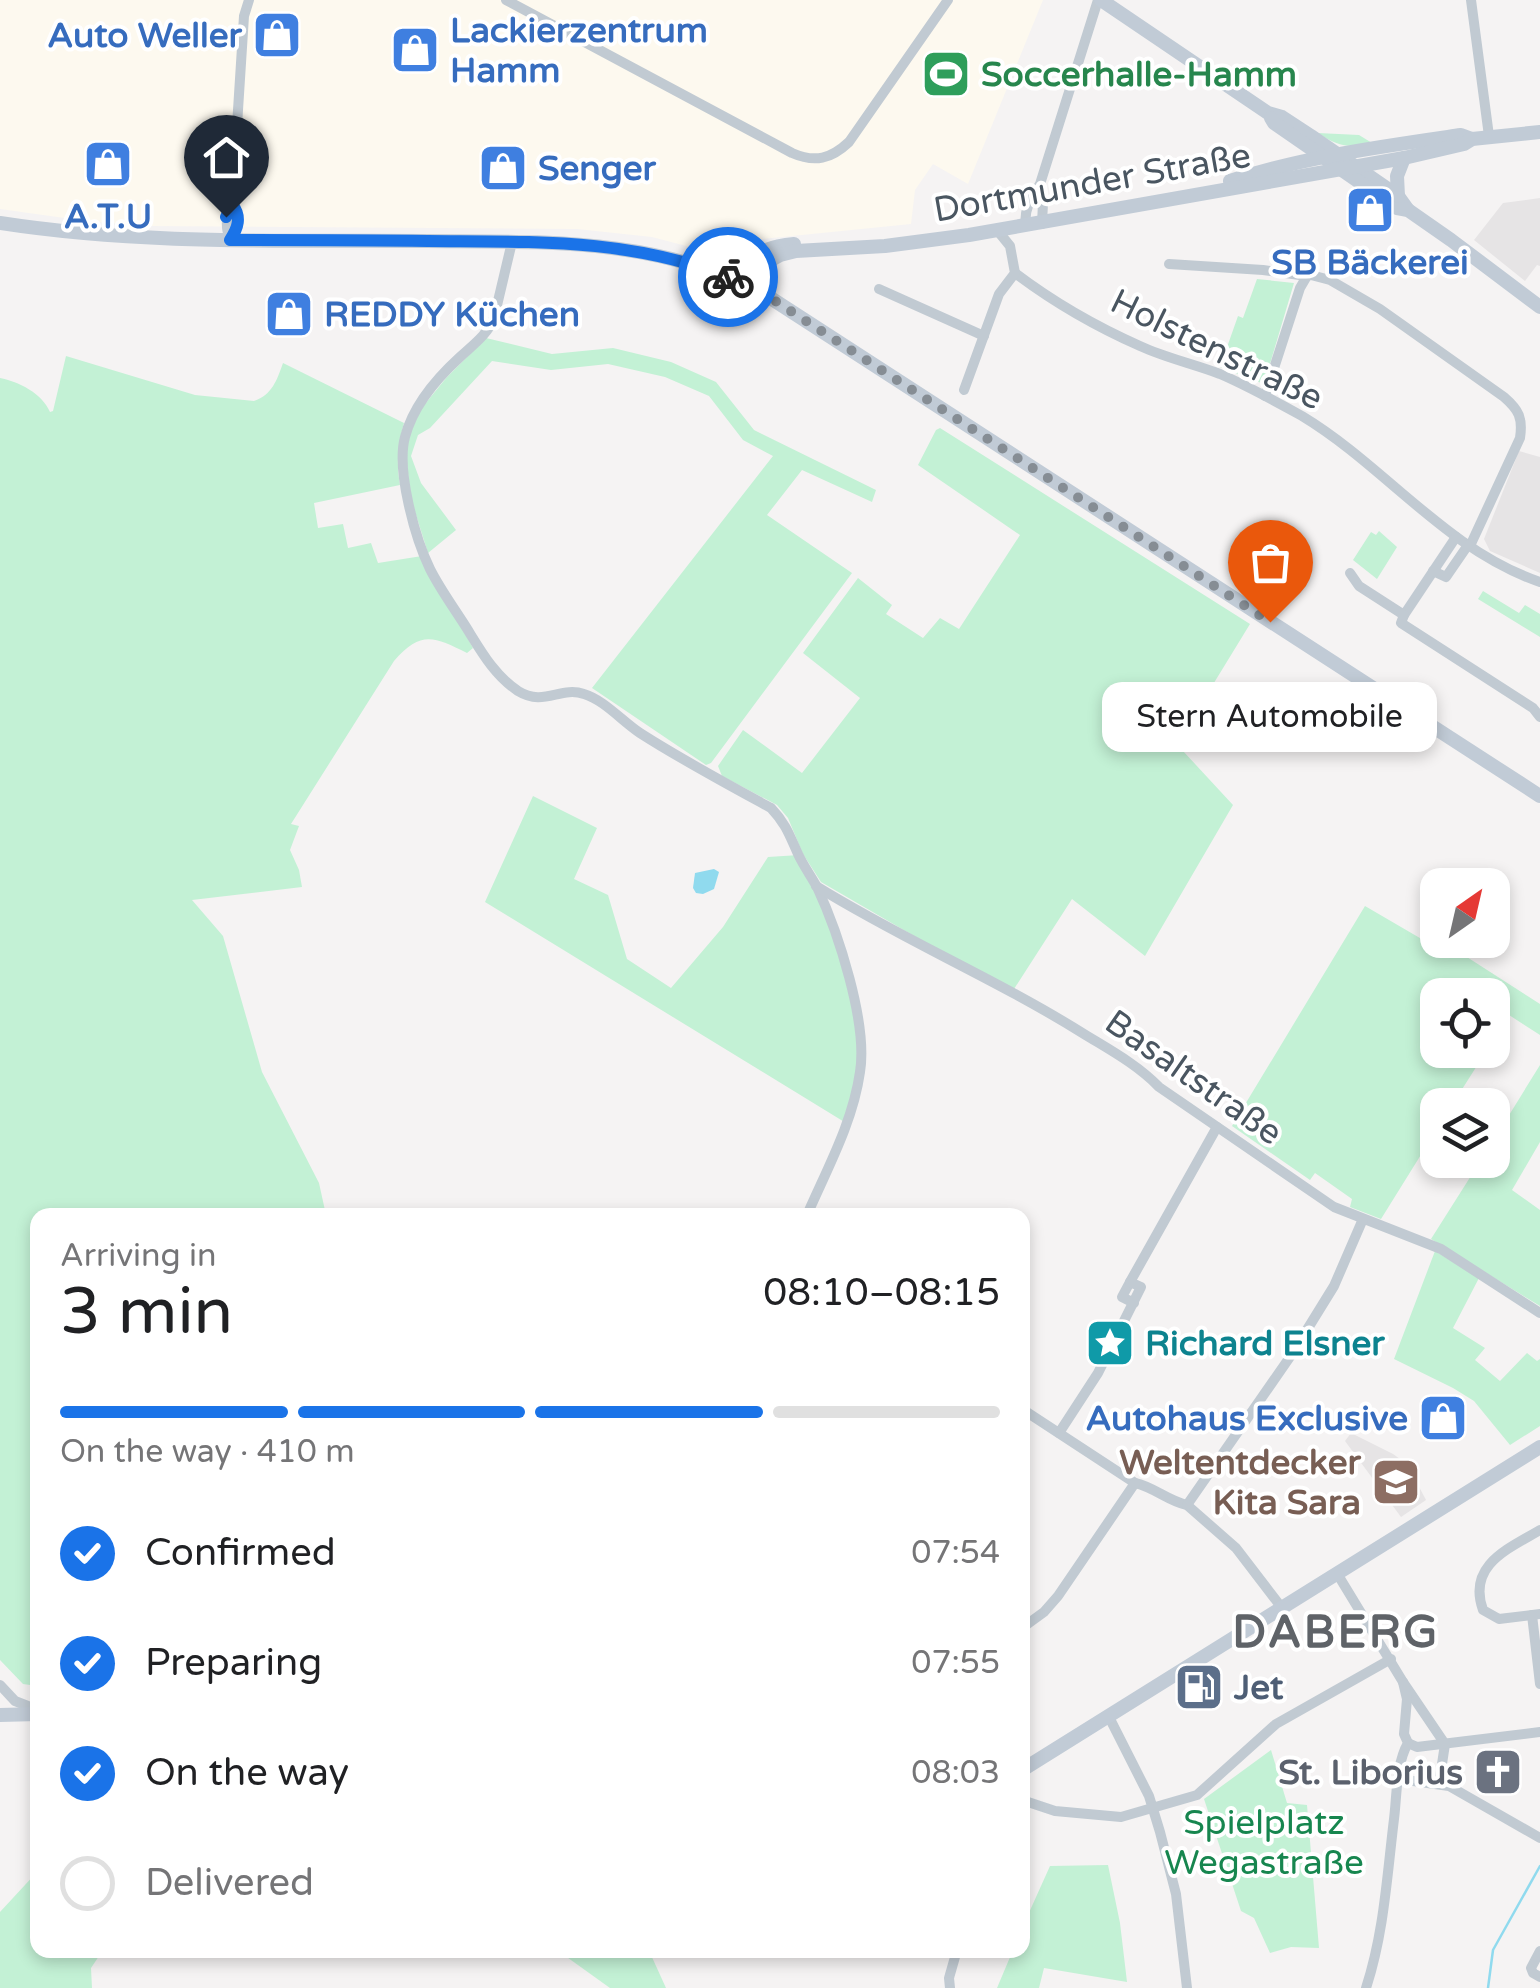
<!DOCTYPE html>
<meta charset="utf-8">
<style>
:root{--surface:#fff;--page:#f6f6f6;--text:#202124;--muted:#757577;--line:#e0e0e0;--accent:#1a73e8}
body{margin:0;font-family:"Varela Round",sans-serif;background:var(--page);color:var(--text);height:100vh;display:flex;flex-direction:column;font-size:38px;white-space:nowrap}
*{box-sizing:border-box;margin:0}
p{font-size:32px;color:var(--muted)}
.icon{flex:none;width:55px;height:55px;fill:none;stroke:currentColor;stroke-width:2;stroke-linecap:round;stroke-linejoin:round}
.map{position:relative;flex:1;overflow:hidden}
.details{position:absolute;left:30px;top:1208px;width:1000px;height:750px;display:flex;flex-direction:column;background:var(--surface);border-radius:20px;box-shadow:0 5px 15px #0003}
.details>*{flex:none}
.needle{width:65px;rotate:34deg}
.buttons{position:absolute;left:1420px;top:868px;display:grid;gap:20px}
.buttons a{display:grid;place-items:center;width:90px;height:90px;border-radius:20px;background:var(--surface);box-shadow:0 5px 15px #0003;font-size:50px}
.pin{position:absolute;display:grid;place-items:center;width:85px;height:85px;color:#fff;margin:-102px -42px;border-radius:50% 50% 50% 0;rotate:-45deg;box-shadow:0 0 10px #0007}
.pin .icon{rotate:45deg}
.courier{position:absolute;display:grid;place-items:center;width:100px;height:100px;margin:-50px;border:8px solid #1a73e8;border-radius:50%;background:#fff;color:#222;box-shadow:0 2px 12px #0007}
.bubble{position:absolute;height:70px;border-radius:20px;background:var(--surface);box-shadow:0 5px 15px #0003;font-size:32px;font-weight:600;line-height:70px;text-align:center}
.summary em{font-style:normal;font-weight:600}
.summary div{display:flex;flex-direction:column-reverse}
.summary{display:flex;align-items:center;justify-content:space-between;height:170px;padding:0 30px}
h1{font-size:65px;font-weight:600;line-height:75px}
.bar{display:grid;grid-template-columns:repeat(4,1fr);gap:15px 10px;align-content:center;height:120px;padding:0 30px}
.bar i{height:12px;border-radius:8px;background:var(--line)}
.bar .current{background:var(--accent)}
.bar p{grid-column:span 4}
ol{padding:0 30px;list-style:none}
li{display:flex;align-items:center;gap:30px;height:110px}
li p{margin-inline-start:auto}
li .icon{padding:10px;border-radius:50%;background:var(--accent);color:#fff;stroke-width:4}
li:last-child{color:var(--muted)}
li i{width:55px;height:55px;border:5px solid var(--line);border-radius:50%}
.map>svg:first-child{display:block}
.commercial{fill:#fdf9ef}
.education{fill:#e6e4e5}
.green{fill:#c3f1d5}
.water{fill:#90daee}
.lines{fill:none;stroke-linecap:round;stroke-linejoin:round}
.stream{stroke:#90daee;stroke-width:2.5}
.street{stroke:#c1cad2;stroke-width:10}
.secondary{stroke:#c1cbd6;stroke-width:14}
.done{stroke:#868d94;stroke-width:10;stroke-dasharray:0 18}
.route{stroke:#1a73e8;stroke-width:12}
.labels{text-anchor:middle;stroke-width:8;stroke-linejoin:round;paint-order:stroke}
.shop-label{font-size:35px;font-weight:bold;fill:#366cbe;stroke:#fff;text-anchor:start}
.leisure-label{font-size:35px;font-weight:bold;fill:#27864d;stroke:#fff;text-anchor:start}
.street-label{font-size:35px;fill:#4a5661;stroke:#fff}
.culture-label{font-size:35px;font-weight:bold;fill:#0d838f;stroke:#fff;text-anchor:start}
.education-label{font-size:35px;font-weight:bold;fill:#785e54;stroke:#fff;text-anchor:end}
.service-label{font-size:35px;font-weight:bold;fill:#4e5e75;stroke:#fff;text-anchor:start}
.worship-label{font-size:35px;font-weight:bold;fill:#5b616d;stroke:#fff;text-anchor:end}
.park-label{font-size:35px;fill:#17864f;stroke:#fff}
.district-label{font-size:45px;font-weight:bold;letter-spacing:2.5px;fill:#5f6368;stroke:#fff}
</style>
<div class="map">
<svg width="1540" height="1988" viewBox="0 0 1540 1988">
<rect width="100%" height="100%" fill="#f5f3f3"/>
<!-- commercial -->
<polygon class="commercial" points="0,0 1043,0 968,184 933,164 915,190 911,224 752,240 720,258 690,247 652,237 577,229 147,226 86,221 0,209"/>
<!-- education -->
<g class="education">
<polygon points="1540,198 1540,266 1537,265 1525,281 1474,240 1503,203"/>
<polygon points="1519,451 1540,457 1540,573 1490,551 1484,539"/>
<polygon points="1351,1433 1393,1454 1407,1464 1426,1500 1401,1517 1345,1441"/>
</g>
<!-- green -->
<g class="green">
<path d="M1318,133L1359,135L1372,143C1350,149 1337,146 1318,133Z"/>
<polygon points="1257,279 1294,283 1264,384 1220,367 1238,316 1243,318"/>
<polygon points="486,338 552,354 613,348 671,362 716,382 754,430 876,490 872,502 802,470 767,515 852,573 711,763 706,765 592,688 773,456 743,440 709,396 665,377 608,364 551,370 492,361 430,428 418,435 411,456 421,483 456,530 428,553 411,499 405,446 420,410 447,377"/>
<path d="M66,356L195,395L254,401C272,395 277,380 283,363L404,423C398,445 396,462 400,485L314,503L318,528L343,524L348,548L371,543L378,563L422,556L473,648L467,653C434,637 421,630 394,661L291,824L299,826L290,850L299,870L302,887L192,900L223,936L262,1072L319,1183L326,1215H38L37,1686L23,1684L0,1660V378C19,382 42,393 50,412L53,411Z"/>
<polygon points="940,428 1250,624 1179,740 1173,736 1171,738 1233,805 1145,956 1072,899 1014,989 933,947 821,882 803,854 788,818 777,805 722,776 718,766 743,730 802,773 860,698 803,653 858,578 892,605 886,614 923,638 940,618 959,629 1020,535 918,465 936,430"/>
<polygon points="1379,531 1397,547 1377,579 1353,560 1371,532 1376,535"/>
<polygon points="1483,591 1519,613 1525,605 1540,614 1540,637 1478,599"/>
<polygon points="533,796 597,828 574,879 608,895 627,959 671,988 723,927 768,857 799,855 816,886 846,969 862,1052 846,1123 485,902"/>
<polygon points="1365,906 1449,955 1456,950 1540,1004 1540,1035 1509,1015 1493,1041 1492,995 1438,995 1438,1050 1487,1050 1452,1105 1438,1105 1437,1129 1381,1219 1350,1207 1352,1199 1315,1173 1310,1180 1232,1126"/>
<polygon points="1540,1065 1540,1142 1512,1190 1540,1210 1540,1306 1431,1239 1481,1160 1492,1160 1493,1141"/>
<polygon points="1435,1251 1479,1278 1453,1328 1485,1348 1475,1360 1500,1381 1527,1353 1537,1361 1540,1359 1540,1426 1510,1445 1474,1401 1453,1388 1394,1359"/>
<polygon points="1271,1750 1287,1803 1307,1805 1319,1948 1291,1947 1270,1953 1254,1918 1241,1911 1204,1799"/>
<polygon points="1108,1865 1120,1923 1127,1982 1044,1968 1039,1988 997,1988 1013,1950 1022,1950 1023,1926 1050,1866"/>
<polygon points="37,1872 38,1950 103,1950 91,1968 92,1988 0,1988 0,1912"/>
<polygon points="557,1950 644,1950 651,1955 666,1988 610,1988"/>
</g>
<!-- water -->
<polygon class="water" points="714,869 719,872 714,889 703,894 696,893 693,888 695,873"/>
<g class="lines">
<!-- stream -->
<polyline class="stream" points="1488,1988 1493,1950 1540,1866"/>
<!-- street -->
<g class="street">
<path d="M506,0L792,153C815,163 831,159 849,142L948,0"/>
<polyline points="1471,0 1489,136"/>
<polyline points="1040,185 1043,203 1042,224"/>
<path d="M1026,226C1023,210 1032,197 1040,184L1098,0"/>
<path d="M230,240C225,226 226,218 232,204L244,16L249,0"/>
<path d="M230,240C238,228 242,217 232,204"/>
<path d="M512,242L494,318C487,335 474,344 460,357C437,378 413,406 405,437C396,470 415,538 430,569C440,589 454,608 466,627C481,651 494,675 518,691C544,707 560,686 584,694C604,700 622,721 640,733C682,760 727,784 771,808C786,824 789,834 798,854C803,865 811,876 817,887C838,932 868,1023 860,1072C853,1122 827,1169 807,1215"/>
<polyline points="1169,264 1263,270 1307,276"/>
<path d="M1015,273C1052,301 1097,327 1140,346C1166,358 1194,364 1220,374C1248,386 1275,401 1302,416C1385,466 1446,550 1540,582"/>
<polyline points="879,289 984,336"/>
<polyline points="964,390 999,294 1015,273 1010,246 997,230"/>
<path d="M1265,396L1300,288L1307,276L1311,275L1330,280L1380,309L1504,397C1519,410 1523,418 1520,438L1470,546"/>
<polyline points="1456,537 1404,615 1401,623 1533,708 1540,717"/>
<polyline points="1433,571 1446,577 1468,545"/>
<polyline points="1350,573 1359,586 1404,615"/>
<path d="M816,886C903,940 998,980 1084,1034C1110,1050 1138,1065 1159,1087L1334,1207L1441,1249L1540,1313"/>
<polyline points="1130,1282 1122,1297 1134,1303"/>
<path d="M1022,1409L1135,1483C1154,1487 1168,1501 1187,1505L1236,1548L1282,1608"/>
<polyline points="1059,1433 1098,1373 1141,1287 1130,1282 1217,1127"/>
<polyline points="1187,1505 1292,1354 1334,1286 1363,1219"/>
<path d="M1540,1530C1508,1549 1467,1565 1483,1610L1499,1619L1540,1614"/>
<polyline points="1338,1575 1403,1682 1445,1744 1439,1784"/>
<polyline points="1532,1615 1540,1684"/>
<polyline points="1022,1628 1044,1612 1058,1596 1135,1483"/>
<polyline points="0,1685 15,1701 38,1710"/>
<polyline points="1109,1717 1149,1796 1160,1832 1176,1894 1187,1988"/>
<polyline points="1408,1743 1417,1747 1540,1732"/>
<polyline points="1399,1779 1449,1786 1540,1838"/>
<polyline points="1022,1800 1055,1811 1121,1817 1197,1795 1276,1724 1391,1659"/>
<polyline points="1540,1951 1531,1968 1533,1973 1540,1977"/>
<polyline points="950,1988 949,1978 957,1950"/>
<path d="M1366,1988C1384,1933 1387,1876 1394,1819C1397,1795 1396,1764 1408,1743L1404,1734L1407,1699L1403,1682"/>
</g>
<!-- secondary -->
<g class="secondary">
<polyline points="1101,0 1268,113 1282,117 1311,136 1398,196 1408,210"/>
<polyline points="1271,118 1274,123 1397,208 1408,210 1451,240 1540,307"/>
<path d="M1230,181C1303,157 1385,146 1461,135L1472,139"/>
<polyline points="1398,196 1397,176 1404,158"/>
<path d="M0,223C141,245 285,240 427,241C544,242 663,237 769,297L1540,796"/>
<path d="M732,279C748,256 766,246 794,244"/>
<polyline points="749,286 757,272 767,262 780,255 796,251 885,246 969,235 1404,158 1464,144 1472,139 1540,132"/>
<polyline points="0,1715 38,1714"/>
<polyline points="1022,1770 1540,1447"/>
</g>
</g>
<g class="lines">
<!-- done -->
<polyline class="done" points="728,277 769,297 1270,622"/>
<!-- route -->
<path class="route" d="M226,217L232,204C242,217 238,228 230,240C296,240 362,240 428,241C533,242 629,238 728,277"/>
</g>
<!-- icons -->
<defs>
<g id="shop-square" transform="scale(2.5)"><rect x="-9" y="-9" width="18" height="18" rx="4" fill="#3f7fe0" stroke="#fff"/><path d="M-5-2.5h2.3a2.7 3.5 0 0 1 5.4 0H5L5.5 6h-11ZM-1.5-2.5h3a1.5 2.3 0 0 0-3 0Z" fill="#fff"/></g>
<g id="stadium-square" transform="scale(2.5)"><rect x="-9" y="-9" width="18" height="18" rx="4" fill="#2e9e5b" stroke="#fff"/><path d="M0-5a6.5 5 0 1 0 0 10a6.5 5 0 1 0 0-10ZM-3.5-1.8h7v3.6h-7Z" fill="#fff"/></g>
<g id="sight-square" transform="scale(2.5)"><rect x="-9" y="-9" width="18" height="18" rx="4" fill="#0f9aa8" stroke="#fff"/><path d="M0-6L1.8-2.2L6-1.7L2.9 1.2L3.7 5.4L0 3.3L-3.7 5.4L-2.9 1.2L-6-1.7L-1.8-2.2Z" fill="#fff"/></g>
<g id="school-square" transform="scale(2.5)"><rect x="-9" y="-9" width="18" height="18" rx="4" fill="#8d6e63" stroke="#fff"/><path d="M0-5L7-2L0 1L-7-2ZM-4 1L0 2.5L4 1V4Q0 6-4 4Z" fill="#fff"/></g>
<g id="fuel-square" transform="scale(2.5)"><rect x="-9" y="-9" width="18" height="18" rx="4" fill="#5c6f8a" stroke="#fff"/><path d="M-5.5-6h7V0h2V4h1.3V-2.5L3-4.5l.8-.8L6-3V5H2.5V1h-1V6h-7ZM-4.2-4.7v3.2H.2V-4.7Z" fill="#fff"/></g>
<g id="church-square" transform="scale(2.5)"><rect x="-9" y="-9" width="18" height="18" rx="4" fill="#6b7280" stroke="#fff"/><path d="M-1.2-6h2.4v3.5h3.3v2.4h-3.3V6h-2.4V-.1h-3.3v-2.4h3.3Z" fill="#fff"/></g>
</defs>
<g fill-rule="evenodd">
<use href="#shop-square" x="277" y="35"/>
<use href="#shop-square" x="415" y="50"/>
<use href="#stadium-square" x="946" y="74"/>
<use href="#shop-square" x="108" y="164"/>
<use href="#shop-square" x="503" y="168"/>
<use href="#shop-square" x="1370" y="210"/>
<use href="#shop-square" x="289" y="314"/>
<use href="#sight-square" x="1110" y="1343"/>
<use href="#shop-square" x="1443" y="1418"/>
<use href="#school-square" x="1396" y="1482"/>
<use href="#fuel-square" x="1199" y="1687"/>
<use href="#church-square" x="1498" y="1772"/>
</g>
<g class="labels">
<!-- shop labels -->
<g class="shop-label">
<text x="450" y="42">Lackierzentrum<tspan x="450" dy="40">Hamm</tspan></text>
<text x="242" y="47" text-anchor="end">Auto Weller</text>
<text x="538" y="180">Senger</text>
<text x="108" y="228" text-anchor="middle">A.T.U</text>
<text x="1370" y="274" text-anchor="middle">SB Bäckerei</text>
<text x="324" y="326">REDDY Küchen</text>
<text x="1408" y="1430" text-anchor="end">Autohaus Exclusive</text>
</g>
<!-- leisure labels -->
<g class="leisure-label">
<text x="981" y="86">Soccerhalle-Hamm</text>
</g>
<!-- street labels -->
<g class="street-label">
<text transform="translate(1092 182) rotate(-10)" y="12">Dortmunder Straße</text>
<text transform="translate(1217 349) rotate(26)" y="12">Holstenstraße</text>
<text transform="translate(1194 1077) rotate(35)" y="12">Basaltstraße</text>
</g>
<!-- culture labels -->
<g class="culture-label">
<text x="1145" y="1355">Richard Elsner</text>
</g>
<!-- education labels -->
<g class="education-label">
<text x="1361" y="1474">Weltentdecker<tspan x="1361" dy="40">Kita Sara</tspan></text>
</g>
<!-- service labels -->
<g class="service-label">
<text x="1234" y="1699">Jet</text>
</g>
<!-- worship labels -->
<g class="worship-label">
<text x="1463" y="1784">St. Liborius</text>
</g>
<!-- park labels -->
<g class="park-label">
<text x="1264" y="1834">Spielplatz<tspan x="1264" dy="40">Wegastraße</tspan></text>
</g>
<!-- district labels -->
<g class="district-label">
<text x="1336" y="1647">DABERG</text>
</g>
</g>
</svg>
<div class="buttons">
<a><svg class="needle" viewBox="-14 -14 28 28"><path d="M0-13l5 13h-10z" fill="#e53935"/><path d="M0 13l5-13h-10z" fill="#757577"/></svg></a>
<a><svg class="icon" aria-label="locate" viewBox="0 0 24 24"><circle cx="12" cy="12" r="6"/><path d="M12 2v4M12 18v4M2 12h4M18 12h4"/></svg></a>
<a><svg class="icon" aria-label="layers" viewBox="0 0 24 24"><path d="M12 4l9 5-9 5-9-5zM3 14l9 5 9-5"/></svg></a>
</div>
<div class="pin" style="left:1270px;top:622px;background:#ea580c"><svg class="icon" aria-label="bag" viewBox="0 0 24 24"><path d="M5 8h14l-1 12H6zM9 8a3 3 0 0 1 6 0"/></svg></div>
<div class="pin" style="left:226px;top:217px;background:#1f2937"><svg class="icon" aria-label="home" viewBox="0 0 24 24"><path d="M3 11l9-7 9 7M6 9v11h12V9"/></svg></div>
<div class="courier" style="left:728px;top:277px"><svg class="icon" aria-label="bike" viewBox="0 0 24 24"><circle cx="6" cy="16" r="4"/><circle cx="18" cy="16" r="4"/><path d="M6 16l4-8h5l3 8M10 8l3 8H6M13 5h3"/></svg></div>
<div class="bubble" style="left:1102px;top:682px;width:335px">Stern Automobile</div>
<section class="details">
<div class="summary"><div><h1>3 min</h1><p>Arriving in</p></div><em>08:10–08:15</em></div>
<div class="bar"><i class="current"></i><i class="current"></i><i class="current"></i><i></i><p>On the way · 410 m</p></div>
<ol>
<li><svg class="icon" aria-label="check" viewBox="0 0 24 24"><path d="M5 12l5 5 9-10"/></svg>Confirmed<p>07:54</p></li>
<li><svg class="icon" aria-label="check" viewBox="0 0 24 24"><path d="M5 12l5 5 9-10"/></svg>Preparing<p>07:55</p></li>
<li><svg class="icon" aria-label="check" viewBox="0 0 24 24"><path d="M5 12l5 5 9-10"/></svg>On the way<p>08:03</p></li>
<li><i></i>Delivered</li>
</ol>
</section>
</div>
